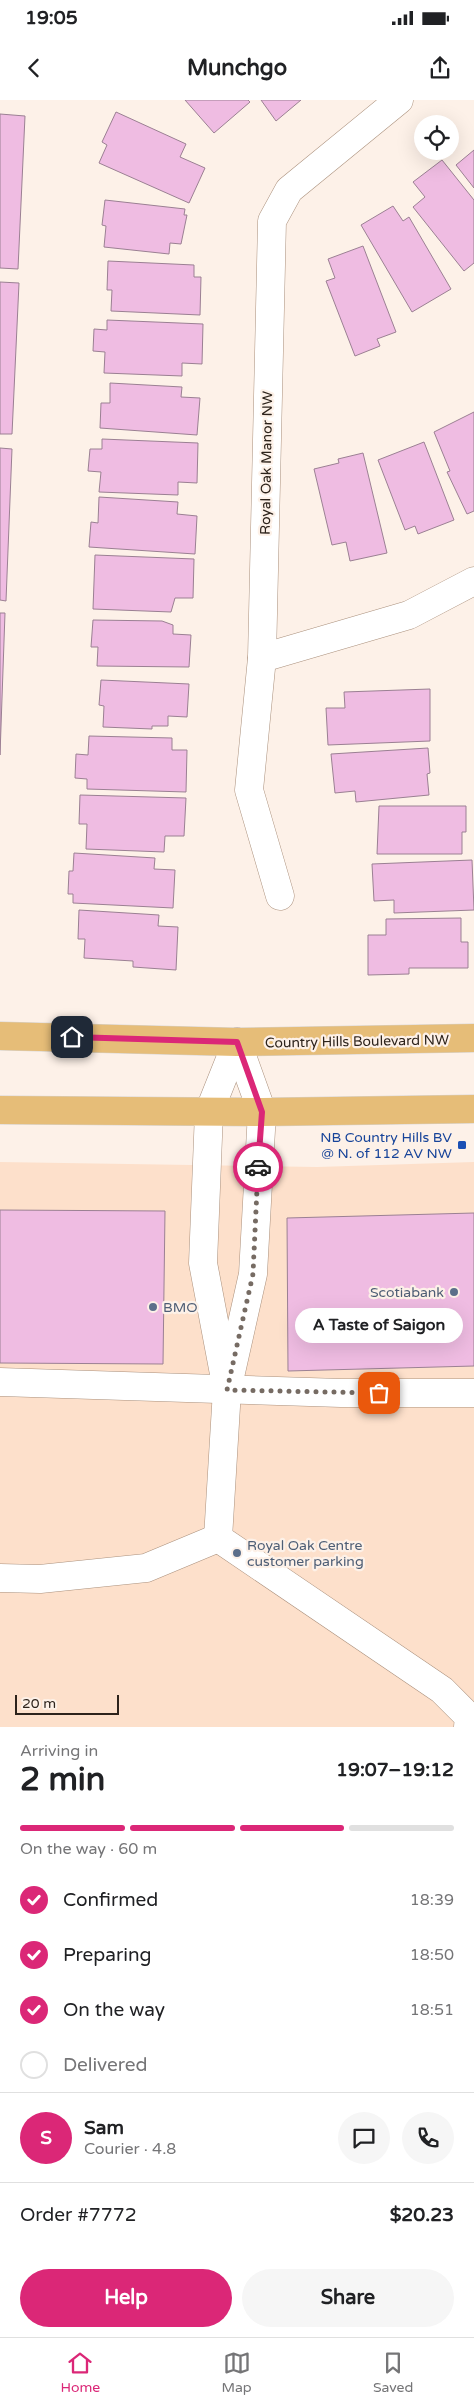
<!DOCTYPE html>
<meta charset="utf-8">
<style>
:root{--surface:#fff;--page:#f6f6f6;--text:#202124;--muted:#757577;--line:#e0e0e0;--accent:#db2777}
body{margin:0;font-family:"Varela Round",sans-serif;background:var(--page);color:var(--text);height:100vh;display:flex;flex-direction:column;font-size:19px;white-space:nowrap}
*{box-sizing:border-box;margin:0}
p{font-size:16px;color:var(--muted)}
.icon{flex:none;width:28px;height:28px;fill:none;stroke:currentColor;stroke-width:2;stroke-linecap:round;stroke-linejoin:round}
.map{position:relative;height:1627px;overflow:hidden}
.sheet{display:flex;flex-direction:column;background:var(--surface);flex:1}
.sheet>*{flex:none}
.buttons{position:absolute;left:414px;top:15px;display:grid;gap:10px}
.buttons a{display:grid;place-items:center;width:45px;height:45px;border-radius:50%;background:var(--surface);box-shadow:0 5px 20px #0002;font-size:25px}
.scale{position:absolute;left:15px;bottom:12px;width:104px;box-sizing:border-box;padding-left:5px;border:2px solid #2d231b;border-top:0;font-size:14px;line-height:18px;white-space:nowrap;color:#2d231b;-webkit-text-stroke:4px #fdf1e8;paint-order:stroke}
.pin{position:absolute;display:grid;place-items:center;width:42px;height:42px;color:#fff;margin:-21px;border-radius:10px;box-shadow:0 2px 8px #0006}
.courier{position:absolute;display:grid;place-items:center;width:50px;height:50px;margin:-25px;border:4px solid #db2777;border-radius:50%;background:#fff;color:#222;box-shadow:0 1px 6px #0007}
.bubble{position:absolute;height:35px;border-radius:18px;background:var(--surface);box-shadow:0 5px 20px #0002;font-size:16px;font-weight:700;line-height:35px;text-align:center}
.overview em{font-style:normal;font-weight:700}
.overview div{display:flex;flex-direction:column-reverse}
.overview{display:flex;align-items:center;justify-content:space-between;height:85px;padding:0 20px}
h1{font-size:32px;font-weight:700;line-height:38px}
.bar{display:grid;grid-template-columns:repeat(4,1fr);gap:8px 5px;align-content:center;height:60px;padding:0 20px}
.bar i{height:6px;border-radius:4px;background:var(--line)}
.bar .selected{background:var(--accent)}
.bar p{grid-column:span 4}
.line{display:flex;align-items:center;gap:12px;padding:0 20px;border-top:1px solid var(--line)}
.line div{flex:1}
.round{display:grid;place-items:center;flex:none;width:52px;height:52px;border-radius:26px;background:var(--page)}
ol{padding:0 20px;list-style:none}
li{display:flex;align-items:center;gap:15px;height:55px}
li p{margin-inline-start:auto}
li .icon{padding:5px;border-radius:50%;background:var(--accent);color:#fff;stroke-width:4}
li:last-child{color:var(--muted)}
li i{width:28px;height:28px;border:2px solid var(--line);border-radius:50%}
.cta{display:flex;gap:10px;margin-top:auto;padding:10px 20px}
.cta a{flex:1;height:58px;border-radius:30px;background:var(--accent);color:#fff;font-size:20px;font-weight:700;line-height:58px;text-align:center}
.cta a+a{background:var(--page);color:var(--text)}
.status{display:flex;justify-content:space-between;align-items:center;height:35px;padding:0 25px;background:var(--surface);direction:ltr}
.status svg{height:14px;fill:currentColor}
header{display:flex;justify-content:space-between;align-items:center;height:65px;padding:0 20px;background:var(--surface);font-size:22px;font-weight:700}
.dock{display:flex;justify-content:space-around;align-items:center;height:70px;border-top:1px solid var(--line);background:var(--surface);font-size:14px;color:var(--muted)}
.dock a{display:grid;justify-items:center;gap:2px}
.dock .selected{color:var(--accent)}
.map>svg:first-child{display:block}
.built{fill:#fde0cb}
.building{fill:#efbce2;stroke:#9b8093}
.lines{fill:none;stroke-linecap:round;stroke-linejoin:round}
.minor-casing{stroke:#ab917d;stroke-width:29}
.major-casing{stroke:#d5d3d1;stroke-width:29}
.minor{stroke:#fff;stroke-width:28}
.major{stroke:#e6bd78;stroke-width:28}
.done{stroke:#766b63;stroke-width:5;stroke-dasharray:0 9}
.route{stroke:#db2777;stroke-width:6}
.transit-dot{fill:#1a4fb4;stroke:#fdf1e8;stroke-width:2}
.service-dot{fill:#5c6f8a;stroke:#fdf1e8;stroke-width:2}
.labels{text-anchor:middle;stroke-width:4.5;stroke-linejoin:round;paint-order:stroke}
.street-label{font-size:14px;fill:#2d231b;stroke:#fdf1e8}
.transit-label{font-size:14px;fill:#164399;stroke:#fdf1e8;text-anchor:end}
.service-label{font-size:14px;fill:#4e5e75;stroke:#fdf1e8;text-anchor:start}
</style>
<div class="status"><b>19:05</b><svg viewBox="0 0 49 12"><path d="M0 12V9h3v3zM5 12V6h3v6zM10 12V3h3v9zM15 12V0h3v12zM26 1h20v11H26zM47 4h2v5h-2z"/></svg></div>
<header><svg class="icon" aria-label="back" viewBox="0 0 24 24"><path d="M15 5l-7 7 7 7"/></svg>Munchgo<svg class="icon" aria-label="share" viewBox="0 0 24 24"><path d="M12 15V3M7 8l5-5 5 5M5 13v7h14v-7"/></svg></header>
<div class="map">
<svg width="474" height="1627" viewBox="0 0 474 1627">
<rect width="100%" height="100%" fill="#fdf1e8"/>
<!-- built -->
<polygon class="built" points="0,1062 317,1067 474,1062 474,1627 0,1627"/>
<!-- building -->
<g class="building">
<polygon points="185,0 248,0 250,2 214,33"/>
<polygon points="261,0 301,0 276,21"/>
<polygon points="116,12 186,44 180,57 205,68 189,103 99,63 107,45 102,42"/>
<polygon points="0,14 25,16 18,169 0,168"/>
<polygon points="474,50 474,88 456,65"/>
<polygon points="442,60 474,100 474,163 464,171 413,107 425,97 413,82"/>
<polygon points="105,100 185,109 184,115 187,115 181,144 170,143 169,154 104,147 106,126 102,125"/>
<polygon points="393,106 403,121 409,117 451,189 412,212 361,125"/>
<polygon points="363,146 396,232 377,239 380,246 355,256 326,181 335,178 328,159"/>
<polygon points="108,161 194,165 194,177 201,177 200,215 111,211 112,190 107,190"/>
<polygon points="0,182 19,183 12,334 0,334"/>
<polygon points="107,220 203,224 202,264 182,263 182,276 104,273 105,252 93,251 94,229 107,230"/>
<polygon points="110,283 182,287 181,297 200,298 197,335 100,328 101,303 110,303"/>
<polygon points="474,312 474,411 467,414 447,372 450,371 434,332"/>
<polygon points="102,339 198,343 197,383 178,382 178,395 99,392 101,372 88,371 90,349 102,349"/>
<polygon points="424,342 454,420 418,434 415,426 405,430 378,360"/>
<polygon points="0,348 12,349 6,501 0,500"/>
<polygon points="363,353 387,453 350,461 346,442 332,445 314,369 339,363 338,359"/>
<polygon points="99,397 178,402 177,414 197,416 195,454 89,447 91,422 98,423"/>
<polygon points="95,455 194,459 193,498 175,498 171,512 93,509"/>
<polygon points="0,513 5,513 0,655"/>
<polygon points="93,520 162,521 173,525 173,534 191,535 189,567 97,566 98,547 91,547"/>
<polygon points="101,580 189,584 187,617 168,616 168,626 152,626 152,629 103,627 104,606 99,605"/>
<polygon points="430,589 430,641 328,645 326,608 345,608 344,592"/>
<polygon points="89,636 172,638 172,650 187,650 186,692 87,689 87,679 75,678 76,654 88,655"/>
<polygon points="428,648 430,673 427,674 429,695 356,702 355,691 335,693 331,654"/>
<polygon points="80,695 186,698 184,736 165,736 164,752 86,749 87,724 79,724"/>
<polygon points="379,706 466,706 466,732 462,732 462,754 377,754"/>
<polygon points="74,753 155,758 154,769 175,770 173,808 73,803 73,794 68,794 69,771 73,771"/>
<polygon points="472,760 474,810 394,813 394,800 374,801 372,764"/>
<polygon points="79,810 159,815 158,826 178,827 176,870 133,867 133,861 84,858 85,839 78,839"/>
<polygon points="461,818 461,842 468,842 468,868 409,868 409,874 368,875 368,835 386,835 386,819"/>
<polygon points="0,1110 165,1111 163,1264 0,1263"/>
<polygon points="474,1113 474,1266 288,1271 287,1118"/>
</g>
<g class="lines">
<!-- minor casing -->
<g class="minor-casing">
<g id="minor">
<polyline points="262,558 409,515 474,481"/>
<polyline points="280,796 249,690 262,558 272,121 289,90 399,0"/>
<polyline points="225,1279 203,1163 209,1012 237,942"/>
<polyline points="0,1282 341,1293 474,1293"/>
<polyline points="218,1438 227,1290 253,1174 262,1012 237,942"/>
<polyline points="218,1438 442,1590 469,1617 468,1627"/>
<polyline points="0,1478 40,1479 146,1468 218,1438"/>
</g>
</g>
<!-- major casing -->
<g class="major-casing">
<g id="major">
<polyline points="0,936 237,942 474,938"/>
<polyline points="0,1010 262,1012 474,1009"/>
</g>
</g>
<!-- minor -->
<use href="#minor" class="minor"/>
<!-- major -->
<use href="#major" class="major"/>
</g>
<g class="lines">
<!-- done -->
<polyline class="done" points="258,1067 253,1174 227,1290 379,1293"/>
<!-- route -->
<polyline class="route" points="72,937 237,942 262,1012 258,1067"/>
</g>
<!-- markers -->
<rect class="transit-dot" x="457" y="1040" width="10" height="10" rx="2.5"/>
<g class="service-dot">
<circle cx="454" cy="1192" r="5"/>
<circle cx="153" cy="1207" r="5"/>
<circle cx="237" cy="1453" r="5"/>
</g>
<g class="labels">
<!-- street labels -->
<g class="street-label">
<text transform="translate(266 363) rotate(-89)" y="5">Royal Oak Manor NW</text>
<text transform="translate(357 941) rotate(-1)" y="5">Country Hills Boulevard NW</text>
</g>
<!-- transit labels -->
<g class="transit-label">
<text x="452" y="1042">NB Country Hills BV<tspan x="452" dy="16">@ N. of 112 AV NW</tspan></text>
</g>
<!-- service labels -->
<g class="service-label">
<text x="444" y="1197" text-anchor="end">Scotiabank</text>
<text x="163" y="1212">BMO</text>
<text x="247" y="1450">Royal Oak Centre<tspan x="247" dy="16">customer parking</tspan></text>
</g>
</g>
</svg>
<div class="buttons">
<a><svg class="icon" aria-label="locate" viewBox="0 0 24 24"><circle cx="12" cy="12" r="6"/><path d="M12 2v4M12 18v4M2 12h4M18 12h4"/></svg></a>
</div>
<div class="scale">20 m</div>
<div class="pin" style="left:379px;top:1293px;background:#ea580c"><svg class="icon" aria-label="bag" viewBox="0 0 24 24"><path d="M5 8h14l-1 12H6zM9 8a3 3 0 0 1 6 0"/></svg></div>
<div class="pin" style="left:72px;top:937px;background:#1f2937"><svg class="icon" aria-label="home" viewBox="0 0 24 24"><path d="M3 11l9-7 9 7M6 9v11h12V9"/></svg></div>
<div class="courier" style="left:258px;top:1067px"><svg class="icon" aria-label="car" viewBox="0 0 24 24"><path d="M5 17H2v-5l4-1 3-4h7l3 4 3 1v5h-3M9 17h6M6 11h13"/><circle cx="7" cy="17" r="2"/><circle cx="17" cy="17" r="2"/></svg></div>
<div class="bubble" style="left:295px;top:1208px;width:168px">A Taste of Saigon</div>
</div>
<section class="sheet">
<div class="overview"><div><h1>2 min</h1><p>Arriving in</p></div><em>19:07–19:12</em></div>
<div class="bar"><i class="selected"></i><i class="selected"></i><i class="selected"></i><i></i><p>On the way · 60 m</p></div>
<ol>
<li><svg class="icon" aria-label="check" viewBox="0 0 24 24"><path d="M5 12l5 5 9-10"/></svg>Confirmed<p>18:39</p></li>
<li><svg class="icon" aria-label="check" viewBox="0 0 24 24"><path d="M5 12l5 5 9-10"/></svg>Preparing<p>18:50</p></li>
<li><svg class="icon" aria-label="check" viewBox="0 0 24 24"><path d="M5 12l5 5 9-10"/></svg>On the way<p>18:51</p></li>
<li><i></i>Delivered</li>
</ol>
<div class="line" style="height:90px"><b class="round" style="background:var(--accent);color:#fff">S</b><div><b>Sam</b><p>Courier · 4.8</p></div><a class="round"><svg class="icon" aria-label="chat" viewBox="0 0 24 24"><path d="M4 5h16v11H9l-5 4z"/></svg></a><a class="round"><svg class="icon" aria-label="phone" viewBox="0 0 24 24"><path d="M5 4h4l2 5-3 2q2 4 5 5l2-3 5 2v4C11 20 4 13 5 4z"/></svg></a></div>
<div class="line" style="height:65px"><div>Order #7772</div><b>$20.23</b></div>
<div class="cta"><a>Help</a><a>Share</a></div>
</section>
<nav class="dock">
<a class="selected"><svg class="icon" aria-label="home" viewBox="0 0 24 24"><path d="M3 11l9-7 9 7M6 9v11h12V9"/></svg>Home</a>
<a><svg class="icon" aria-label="map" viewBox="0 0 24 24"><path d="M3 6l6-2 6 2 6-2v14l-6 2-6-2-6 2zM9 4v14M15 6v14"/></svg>Map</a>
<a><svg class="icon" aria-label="saved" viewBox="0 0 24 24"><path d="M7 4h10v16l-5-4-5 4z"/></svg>Saved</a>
</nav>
